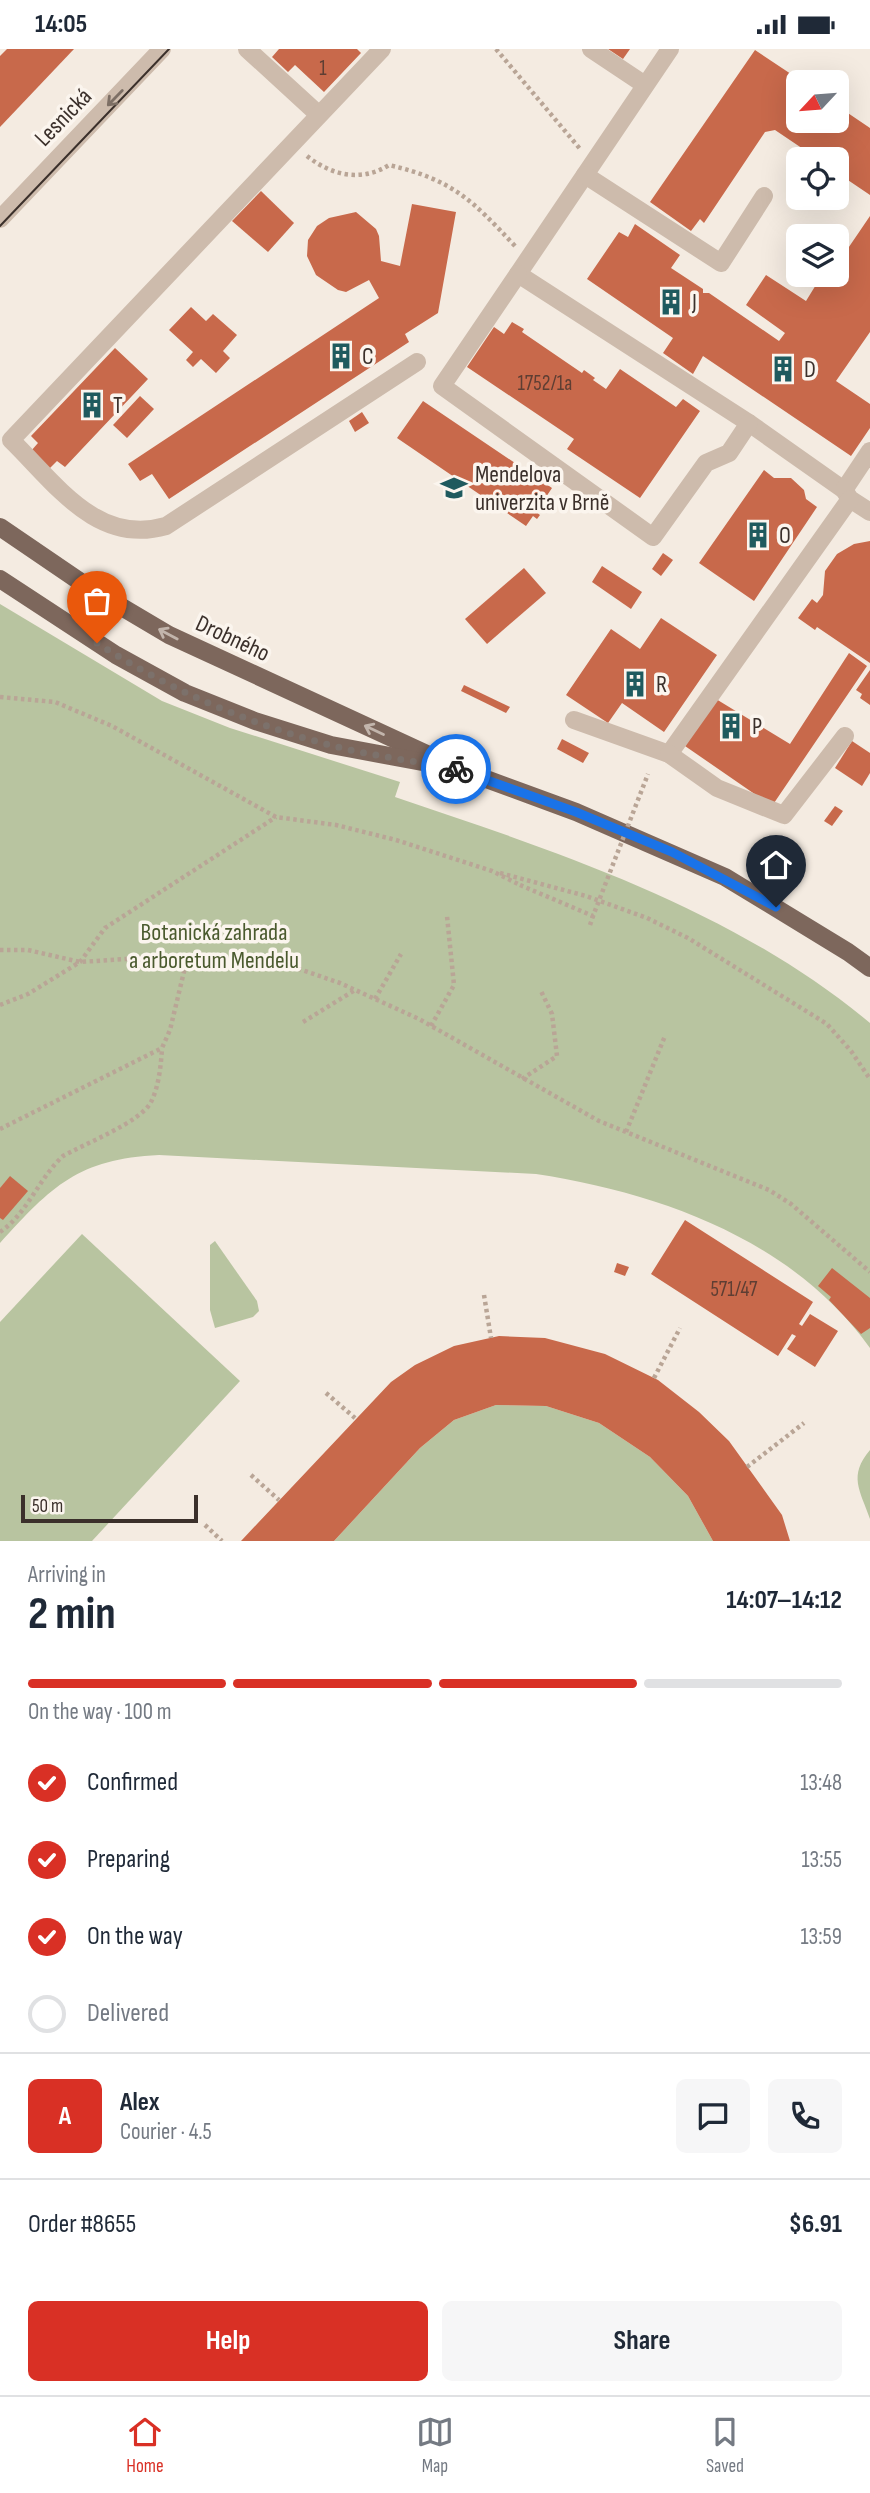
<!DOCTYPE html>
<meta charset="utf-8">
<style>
:root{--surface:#fff;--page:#f6f6f7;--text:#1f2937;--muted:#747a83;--line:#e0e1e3;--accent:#d93025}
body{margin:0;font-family:"Sofia Sans Condensed",sans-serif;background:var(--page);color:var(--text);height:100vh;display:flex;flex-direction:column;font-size:26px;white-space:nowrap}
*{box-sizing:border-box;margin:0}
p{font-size:23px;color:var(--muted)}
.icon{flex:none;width:38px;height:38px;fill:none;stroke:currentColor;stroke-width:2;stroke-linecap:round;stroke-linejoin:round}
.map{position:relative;height:1492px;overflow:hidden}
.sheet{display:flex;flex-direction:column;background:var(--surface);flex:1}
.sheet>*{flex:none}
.needle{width:46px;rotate:244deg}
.tools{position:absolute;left:786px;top:21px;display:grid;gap:14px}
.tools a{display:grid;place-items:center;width:63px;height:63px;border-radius:10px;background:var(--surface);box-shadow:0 7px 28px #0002;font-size:35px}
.scale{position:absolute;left:21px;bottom:18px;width:177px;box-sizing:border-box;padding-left:7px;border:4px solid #3b302b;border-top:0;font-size:19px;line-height:24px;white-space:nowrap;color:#3b302b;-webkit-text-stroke:5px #fbf5ee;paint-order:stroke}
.pin{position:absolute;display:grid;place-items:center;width:60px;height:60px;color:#fff;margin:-72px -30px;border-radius:50% 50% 50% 0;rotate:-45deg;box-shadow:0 0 7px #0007}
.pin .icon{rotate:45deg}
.courier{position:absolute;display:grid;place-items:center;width:70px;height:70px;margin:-35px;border:5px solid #1a73e8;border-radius:50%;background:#fff;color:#222;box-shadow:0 2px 9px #0007}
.overview em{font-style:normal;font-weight:700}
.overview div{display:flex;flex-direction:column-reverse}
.overview{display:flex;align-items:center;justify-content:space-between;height:119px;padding:0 28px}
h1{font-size:46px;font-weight:700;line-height:52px}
.bar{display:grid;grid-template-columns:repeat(4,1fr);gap:10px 7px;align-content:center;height:84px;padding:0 28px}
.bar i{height:9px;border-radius:5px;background:var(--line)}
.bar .current{background:var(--accent)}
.bar p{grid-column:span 4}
.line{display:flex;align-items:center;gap:18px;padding:0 28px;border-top:2px solid var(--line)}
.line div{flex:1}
.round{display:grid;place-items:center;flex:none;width:74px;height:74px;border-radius:10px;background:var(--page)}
ol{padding:0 28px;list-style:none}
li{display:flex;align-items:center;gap:21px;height:77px}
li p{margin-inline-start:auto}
li .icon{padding:7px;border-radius:50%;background:var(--accent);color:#fff;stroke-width:4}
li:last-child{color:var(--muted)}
li i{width:38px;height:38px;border:4px solid var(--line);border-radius:50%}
.action{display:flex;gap:14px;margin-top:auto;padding:14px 28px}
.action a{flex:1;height:80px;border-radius:10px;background:var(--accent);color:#fff;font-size:28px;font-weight:700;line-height:80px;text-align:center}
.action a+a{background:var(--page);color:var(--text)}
.status{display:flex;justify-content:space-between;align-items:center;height:49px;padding:0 35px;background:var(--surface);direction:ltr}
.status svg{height:19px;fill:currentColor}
.dock{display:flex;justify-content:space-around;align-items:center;height:98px;border-top:2px solid var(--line);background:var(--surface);font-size:19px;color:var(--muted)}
.dock a{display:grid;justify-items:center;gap:4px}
.dock .current{color:var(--accent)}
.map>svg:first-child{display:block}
.green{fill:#b8c4a0}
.building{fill:#c8694b}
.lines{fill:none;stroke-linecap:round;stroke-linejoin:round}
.path{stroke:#b9a596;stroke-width:4.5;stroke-dasharray:3.5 3.5;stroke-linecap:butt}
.minor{stroke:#cdbbac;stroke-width:18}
.major{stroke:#7d675c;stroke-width:18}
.tram{stroke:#3b302b;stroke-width:2}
.path-bridge{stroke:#b9a596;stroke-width:4.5;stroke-dasharray:3.5 3.5;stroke-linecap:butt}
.oneway{stroke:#7d6f65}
.oneway2{stroke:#c2b5ac}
.done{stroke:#7c716b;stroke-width:7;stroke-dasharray:0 12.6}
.route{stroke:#1a73e8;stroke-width:9}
.labels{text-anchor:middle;stroke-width:7;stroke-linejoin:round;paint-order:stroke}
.number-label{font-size:21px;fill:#5e3e33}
.street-label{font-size:24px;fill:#3b302b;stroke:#fbf5ee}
.poi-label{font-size:24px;fill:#3b302b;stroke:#fbf5ee;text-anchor:start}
.park-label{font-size:24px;fill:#4a5a2e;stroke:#fbf5ee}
</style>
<div class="status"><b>14:05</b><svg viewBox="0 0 49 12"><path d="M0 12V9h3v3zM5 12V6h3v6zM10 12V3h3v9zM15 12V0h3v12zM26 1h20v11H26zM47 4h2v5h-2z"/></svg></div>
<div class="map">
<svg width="870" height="1492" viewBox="0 0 870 1492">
<rect width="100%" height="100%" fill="#f4ebe1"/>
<!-- green -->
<g class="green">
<path d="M0,555L162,652L230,679L400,733L395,748C561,804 733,860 870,974V1299C794,1192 661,1144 536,1125L159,1106C78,1110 52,1137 0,1194Z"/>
<polygon points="82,1185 240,1332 92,1492 0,1492 0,1273"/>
<polygon points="215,1192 257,1252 259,1262 253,1268 215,1279 210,1261 210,1196"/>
<polygon points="496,1356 546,1357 599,1374 650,1408 688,1447 713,1492 334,1492 420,1399 454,1371"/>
<path d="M870,1401V1470C860,1441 848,1427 870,1401Z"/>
</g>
<!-- building -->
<g class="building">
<polygon points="7,0 74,0 0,78 0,7"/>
<polygon points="279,0 357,0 361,4 324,43 295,16 288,23 272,8"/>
<polygon points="608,0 630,0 623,10"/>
<polygon points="755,1 803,33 798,33 798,72 836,72 836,56 870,79 870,146 836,123 836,110 818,110 775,81 765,83 704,174 700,170 691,182 650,153"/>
<polygon points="261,142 294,174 268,203 232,172"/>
<polygon points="412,155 456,163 438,264 405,285 409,293 169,450 152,425 140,432 128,415 379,249 369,231 346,243 338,241 316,226 307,207 308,191 317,177 329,169 356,163 376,180 379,187 381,212 400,217"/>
<polygon points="870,167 870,283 836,332 870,355 870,379 851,407 703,307 693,325 663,304 673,289 587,230 619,183 628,188 635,175 680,206 671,219 703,240 703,244 709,244 779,292 785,284 746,256 766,226 806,252 822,226 836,226 836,217"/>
<polygon points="191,258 206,272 213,265 237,286 223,302 230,309 216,324 201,310 193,318 186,311 193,303 169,281"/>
<polygon points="512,273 524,280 522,283 582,324 584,321 595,329 593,331 606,340 620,320 676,358 683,350 700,362 640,449 567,400 574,390 467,318 494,278 504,285"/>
<polygon points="115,299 148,330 65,418 57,412 49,420 31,402 38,394 31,387"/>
<polygon points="140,347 154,360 127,389 113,376"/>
<polygon points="423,352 552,439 536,463 540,466 537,470 533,467 526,477 397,389"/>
<polygon points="362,363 369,374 355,383 349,372"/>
<polygon points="764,421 774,429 791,429 804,441 806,450 817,458 754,552 699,514"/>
<polygon points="870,492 870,614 817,578 815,581 798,569 812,550 817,554 823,546 825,522 837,505 854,495"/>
<polygon points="663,504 673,511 661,527 652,520"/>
<polygon points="602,517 642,543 631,560 592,533"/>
<polygon points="524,519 546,544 487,595 465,570"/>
<polygon points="661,569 717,606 664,683 622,654 608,674 566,646 611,580 640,600"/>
<polygon points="849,604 867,617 772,757 685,697 716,650 790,695"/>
<polygon points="870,621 870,656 860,649 862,645 856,641"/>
<polygon points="464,636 510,658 506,664 461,642"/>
<polygon points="562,690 589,704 583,714 557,700"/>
<polygon points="852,692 870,704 870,724 862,737 835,719"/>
<polygon points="835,757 843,762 832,777 824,772"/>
<polygon points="10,1127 28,1142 3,1171 0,1169 0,1139"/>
<polygon points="685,1171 813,1253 799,1275 802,1277 810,1265 838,1282 815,1318 787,1300 796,1287 792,1285 778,1307 651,1225"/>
<polygon points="617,1214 629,1218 625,1227 614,1223"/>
<polygon points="832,1219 870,1249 870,1279 861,1285 829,1251 831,1248 818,1237"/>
<polygon points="499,1287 545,1289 605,1305 658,1331 699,1363 729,1392 782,1466 790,1492 713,1492 688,1447 650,1408 599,1374 546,1357 496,1356 454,1371 420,1399 334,1492 241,1492 391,1333 415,1316 454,1297"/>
</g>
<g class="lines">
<!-- path -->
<g class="path">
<polyline points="496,0 581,101"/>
<path d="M307,107C332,127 362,133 389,116C453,131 472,151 515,197"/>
<polyline points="0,648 55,653 112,677 276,768 336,776 396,791 492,822 520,836"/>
<polyline points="500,824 586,847 647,869 688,889 827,975 851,1002 870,1030"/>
<polyline points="590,876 593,867"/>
<polyline points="0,901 28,901 80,913 188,906 273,911 340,934 419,970 599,1072 769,1141 791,1155 870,1223"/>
<polyline points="375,950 401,905"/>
<polyline points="0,956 28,945 80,913 105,879 276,768"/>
<polyline points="303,973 355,941"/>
<polyline points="431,977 454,936 447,867"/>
<polyline points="522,1030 557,1007 552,965 541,942"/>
<polyline points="0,1080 162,999 170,981 188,906"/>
<polyline points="626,1083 665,987"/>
<path d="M0,1183C27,1165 39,1129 63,1107C84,1095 141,1073 151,1053C159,1037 161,1016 162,999"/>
<polyline points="484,1246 491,1289"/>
<polyline points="654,1329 680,1279"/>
<polyline points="326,1344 355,1369"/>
<polyline points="747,1418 804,1374"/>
<polyline points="251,1426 279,1451"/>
<polyline points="205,1476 222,1492"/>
</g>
<!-- minor -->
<g class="minor">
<polyline points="247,0 318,65"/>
<path d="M382,0L11,391C56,435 97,497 166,477L417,313"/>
<polyline points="591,0 645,36"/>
<polyline points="670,0 518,225 749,374 844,441 850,450 870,463"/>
<polyline points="585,126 721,214 764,147"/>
<polyline points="0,170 162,0"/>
<polyline points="518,225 442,337 653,488 706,414 729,404 749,374"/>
<polyline points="844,441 870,402"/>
<polyline points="574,671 669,705 850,450"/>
<polyline points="669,705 717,739 784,766 845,687"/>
</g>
<!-- major -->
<g class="major">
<polyline points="0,478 88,538 169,586 459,720 576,763 725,828 848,903 870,919"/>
<polyline points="0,530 116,606 185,644 255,672 331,696 433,715"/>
</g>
<!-- tram -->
<polyline class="tram" points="0,177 169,0"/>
<!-- path-bridge -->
<polyline class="path-bridge" points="520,836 593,867 648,725"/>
</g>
<!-- one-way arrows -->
<defs><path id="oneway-shaft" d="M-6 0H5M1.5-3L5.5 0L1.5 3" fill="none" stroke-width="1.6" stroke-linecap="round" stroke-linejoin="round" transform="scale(1.75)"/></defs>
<use class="oneway" href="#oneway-shaft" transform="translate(115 49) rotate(134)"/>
<g class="oneway2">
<use href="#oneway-shaft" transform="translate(168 585) rotate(-152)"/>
<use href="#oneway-shaft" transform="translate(374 681) rotate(-155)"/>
</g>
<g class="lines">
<!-- done -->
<path class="done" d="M97,594C168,640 248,675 330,696C371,707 415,712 456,720"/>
<!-- route -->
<polyline class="route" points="456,720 576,763 672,803 776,858"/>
</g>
<!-- icons -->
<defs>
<g id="building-bare" transform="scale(2.1)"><path d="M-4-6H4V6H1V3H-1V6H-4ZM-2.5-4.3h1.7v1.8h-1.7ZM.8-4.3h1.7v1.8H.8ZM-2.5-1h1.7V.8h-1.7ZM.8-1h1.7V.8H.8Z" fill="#1f5a5e" stroke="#fbf5ee" stroke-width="2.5" paint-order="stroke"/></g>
<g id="university-bare" transform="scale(2.1)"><path d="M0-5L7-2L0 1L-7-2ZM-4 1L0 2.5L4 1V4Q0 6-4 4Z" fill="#1f5a5e" stroke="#fbf5ee" stroke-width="2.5" paint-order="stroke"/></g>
</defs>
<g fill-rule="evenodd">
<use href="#building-bare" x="671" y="253"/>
<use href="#building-bare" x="341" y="307"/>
<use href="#building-bare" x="783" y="320"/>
<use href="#building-bare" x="92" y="356"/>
<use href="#university-bare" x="454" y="439"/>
<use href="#building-bare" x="758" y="486"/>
<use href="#building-bare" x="635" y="635"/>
<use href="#building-bare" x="731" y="677"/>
</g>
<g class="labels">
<!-- number labels -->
<g class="number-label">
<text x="323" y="26">1</text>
<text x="545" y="341">1752/1a</text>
<text x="734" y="1247">571/47</text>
</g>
<!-- street labels -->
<g class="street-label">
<text transform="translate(63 68) rotate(-46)" y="8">Lesnická</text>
<text transform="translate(233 589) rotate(25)" y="8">Drobného</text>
</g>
<!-- poi labels -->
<g class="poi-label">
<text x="692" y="261">J</text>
<text x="362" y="315">C</text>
<text x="804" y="328">D</text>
<text x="113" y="364">T</text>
<text x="475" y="433">Mendelova<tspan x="475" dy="28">univerzita v Brně</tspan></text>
<text x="779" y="494">O</text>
<text x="656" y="643">R</text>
<text x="752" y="685">P</text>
</g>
<!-- park labels -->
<g class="park-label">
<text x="214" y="891">Botanická zahrada<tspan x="214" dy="28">a arboretum Mendelu</tspan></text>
</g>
</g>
</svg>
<div class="tools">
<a><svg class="needle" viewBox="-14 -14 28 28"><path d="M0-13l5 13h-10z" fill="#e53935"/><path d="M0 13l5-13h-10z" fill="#747a83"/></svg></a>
<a><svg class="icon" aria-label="locate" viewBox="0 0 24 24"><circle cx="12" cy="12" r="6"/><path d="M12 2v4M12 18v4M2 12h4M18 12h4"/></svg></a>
<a><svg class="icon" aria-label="layers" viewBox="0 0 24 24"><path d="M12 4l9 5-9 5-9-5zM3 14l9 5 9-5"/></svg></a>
</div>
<div class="scale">50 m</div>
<div class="pin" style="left:97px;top:594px;background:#ea580c"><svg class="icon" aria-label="bag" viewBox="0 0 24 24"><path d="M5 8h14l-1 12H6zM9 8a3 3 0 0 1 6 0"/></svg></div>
<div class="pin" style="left:776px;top:858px;background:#1f2937"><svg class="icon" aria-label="home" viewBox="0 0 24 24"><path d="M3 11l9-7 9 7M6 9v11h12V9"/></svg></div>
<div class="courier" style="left:456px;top:720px"><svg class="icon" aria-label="bike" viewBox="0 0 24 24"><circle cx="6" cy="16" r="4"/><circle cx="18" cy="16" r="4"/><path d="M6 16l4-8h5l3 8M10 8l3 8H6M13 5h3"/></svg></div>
</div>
<section class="sheet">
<div class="overview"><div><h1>2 min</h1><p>Arriving in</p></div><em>14:07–14:12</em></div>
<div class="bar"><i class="current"></i><i class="current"></i><i class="current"></i><i></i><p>On the way · 100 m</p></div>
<ol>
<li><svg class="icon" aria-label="check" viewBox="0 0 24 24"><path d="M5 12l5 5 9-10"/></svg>Confirmed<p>13:48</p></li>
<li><svg class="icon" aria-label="check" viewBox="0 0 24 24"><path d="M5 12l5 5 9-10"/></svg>Preparing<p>13:55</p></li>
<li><svg class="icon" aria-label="check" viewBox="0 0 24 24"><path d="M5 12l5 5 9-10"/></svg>On the way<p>13:59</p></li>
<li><i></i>Delivered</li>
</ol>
<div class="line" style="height:126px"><b class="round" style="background:var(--accent);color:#fff">A</b><div><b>Alex</b><p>Courier · 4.5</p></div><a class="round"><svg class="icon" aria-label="chat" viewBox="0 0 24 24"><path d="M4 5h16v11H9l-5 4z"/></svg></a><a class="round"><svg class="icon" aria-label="phone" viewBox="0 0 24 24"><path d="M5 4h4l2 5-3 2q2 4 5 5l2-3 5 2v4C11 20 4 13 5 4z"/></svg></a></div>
<div class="line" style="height:91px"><div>Order #8655</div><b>$6.91</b></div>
<div class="action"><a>Help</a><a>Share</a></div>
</section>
<nav class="dock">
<a class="current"><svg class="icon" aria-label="home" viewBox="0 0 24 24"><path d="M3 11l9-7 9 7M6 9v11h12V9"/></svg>Home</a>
<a><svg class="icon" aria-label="map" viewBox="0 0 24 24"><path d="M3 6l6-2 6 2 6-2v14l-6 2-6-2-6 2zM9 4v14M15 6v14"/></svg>Map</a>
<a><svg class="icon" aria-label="saved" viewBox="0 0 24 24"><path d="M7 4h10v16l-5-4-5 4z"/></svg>Saved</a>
</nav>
